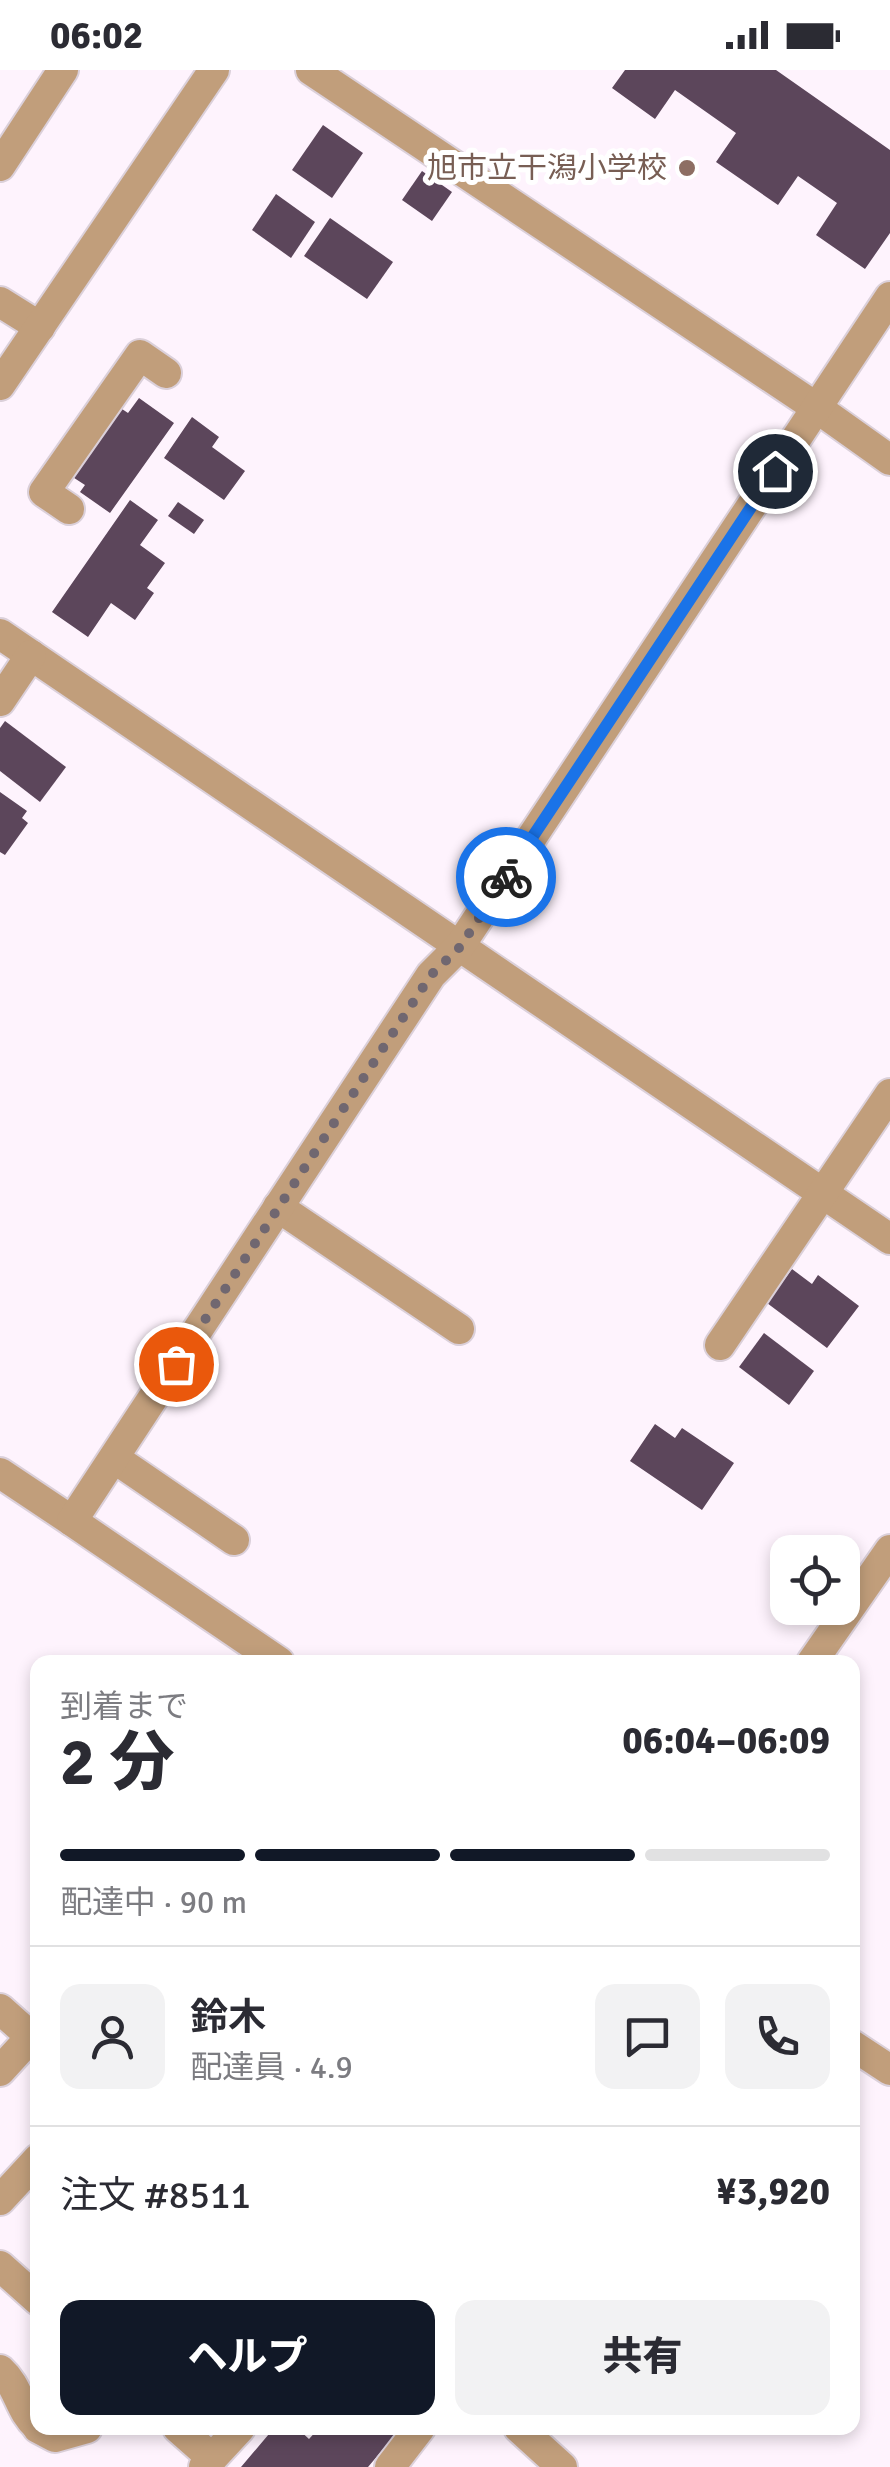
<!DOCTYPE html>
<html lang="ja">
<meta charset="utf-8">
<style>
:root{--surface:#fff;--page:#f2f2f3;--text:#2b2b33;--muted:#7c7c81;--line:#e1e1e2;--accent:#111827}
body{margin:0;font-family:Signika,"Noto Sans JP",sans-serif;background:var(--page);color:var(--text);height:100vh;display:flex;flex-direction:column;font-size:38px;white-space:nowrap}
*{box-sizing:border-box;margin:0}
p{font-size:32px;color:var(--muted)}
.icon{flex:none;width:55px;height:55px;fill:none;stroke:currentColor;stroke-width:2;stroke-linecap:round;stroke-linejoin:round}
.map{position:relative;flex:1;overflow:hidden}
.side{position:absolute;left:30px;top:1585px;width:830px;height:780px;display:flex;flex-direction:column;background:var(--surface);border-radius:20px;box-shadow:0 5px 15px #0003}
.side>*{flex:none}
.tools{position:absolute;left:770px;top:1465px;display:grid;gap:20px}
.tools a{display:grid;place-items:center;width:90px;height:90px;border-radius:20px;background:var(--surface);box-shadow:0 5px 15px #0003;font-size:50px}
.pin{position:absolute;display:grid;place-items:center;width:85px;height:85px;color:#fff;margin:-42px;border:5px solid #fff;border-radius:50%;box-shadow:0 2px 10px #0007}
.courier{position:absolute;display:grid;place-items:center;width:100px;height:100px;margin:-50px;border:8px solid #1a73e8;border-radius:50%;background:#fff;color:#222;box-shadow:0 2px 12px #0007}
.overview em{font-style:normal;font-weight:800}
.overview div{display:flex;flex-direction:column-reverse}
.overview{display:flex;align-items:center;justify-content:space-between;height:170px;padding:0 30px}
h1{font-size:65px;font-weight:800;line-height:75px}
.bar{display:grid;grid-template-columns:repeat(4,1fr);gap:15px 10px;align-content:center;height:120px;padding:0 30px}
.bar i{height:12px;border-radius:8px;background:var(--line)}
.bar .on{background:var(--accent)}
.bar p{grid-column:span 4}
.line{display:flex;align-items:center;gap:25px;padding:0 30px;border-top:2px solid var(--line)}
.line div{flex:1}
.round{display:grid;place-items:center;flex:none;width:105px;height:105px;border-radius:20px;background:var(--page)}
.primary-button{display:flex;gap:20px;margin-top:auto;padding:20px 30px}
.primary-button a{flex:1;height:115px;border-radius:20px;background:var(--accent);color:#fff;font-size:40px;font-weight:800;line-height:115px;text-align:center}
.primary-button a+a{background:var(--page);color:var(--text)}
.status{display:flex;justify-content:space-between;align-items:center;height:70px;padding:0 50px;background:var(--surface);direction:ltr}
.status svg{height:28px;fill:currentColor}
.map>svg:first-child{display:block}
.building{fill:#5c465b}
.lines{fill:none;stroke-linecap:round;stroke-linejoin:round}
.minor-casing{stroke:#dbd0da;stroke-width:34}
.minor{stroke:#c19e7b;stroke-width:30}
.done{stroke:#706770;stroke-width:10;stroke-dasharray:0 18}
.route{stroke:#1a73e8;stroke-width:12}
.education-dot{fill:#8d6e63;stroke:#fff;stroke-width:4}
.labels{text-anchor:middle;stroke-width:10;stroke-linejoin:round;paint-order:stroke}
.education-label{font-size:30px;fill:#785e54;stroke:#fff;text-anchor:end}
</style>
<div class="status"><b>06:02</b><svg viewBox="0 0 49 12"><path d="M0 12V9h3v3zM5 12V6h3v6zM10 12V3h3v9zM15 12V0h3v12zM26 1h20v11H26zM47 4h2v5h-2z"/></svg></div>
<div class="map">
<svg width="890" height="2397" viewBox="0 0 890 2397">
<rect width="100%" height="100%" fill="#fef3fd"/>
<!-- building -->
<g class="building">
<polygon points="625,0 776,0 890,80 890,163 865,199 816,165 837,133 798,106 778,135 716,92 736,63 675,20 655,49 612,18"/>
<polygon points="323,55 363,83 332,128 292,100"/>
<polygon points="422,101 452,122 432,151 402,130"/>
<polygon points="276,124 315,152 291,188 252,160"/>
<polygon points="330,148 393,192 367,229 304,186"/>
<polygon points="139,328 174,353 110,443 80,422 85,415 68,404 116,335 128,343"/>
<polygon points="192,347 219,367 212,377 245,401 224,430 164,388"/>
<polygon points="130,430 158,450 140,475 165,493 147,518 154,523 135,550 111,533 88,567 52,542"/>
<polygon points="178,432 204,450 194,464 168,446"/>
<polygon points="5,651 66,697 40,732 0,701 0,658"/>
<polygon points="0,722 27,741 22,748 28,753 5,785 0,782"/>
<polygon points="792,1199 812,1214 818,1205 859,1236 827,1278 767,1233"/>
<polygon points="764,1263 814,1301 789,1335 739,1297"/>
<polygon points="655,1354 675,1368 682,1358 734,1393 702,1440 630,1391"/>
<polygon points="274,2358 297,2358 309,2369 319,2358 401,2358 368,2397 241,2397"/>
</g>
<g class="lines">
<!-- minor casing -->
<g class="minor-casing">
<g id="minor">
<polyline points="311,0 817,338 890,390"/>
<polyline points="0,96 63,0"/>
<polyline points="0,232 40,257"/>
<polyline points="0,315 214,0"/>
<polyline points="69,439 44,422 140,285 166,303"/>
<polyline points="0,564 890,1169"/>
<polyline points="0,631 31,585"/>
<polyline points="278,1137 459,1259"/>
<polyline points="720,1275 890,1024"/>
<polyline points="114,1388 234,1470"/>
<polyline points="0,1403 72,1451"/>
<polyline points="279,1592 72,1451 431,905 459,877 890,227"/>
<polyline points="812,1592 890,1480"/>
<polyline points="0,1939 38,1973"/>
<polyline points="852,1975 890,2000"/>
<polyline points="0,2001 31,1967"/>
<polyline points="0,2130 38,2089"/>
<polyline points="0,2196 38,2230"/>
<path d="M0,2300C20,2318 18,2339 38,2357"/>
<polyline points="38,2358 55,2367 87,2358"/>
<polyline points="178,2358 212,2388"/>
<polyline points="519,2358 562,2397"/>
<polyline points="204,2397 240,2358"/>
<polyline points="390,2397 420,2358"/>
</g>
</g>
<!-- minor -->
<use href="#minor" class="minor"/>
</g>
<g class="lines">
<!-- done -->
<polyline class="done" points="176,1294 431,905 460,877 506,807"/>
<!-- route -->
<polyline class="route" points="506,807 775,401"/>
</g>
<!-- markers -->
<circle class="education-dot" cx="687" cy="98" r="10"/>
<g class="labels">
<!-- education labels -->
<g class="education-label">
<text x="667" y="108">旭市立干潟小学校</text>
</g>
</g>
</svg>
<div class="tools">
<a><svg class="icon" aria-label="locate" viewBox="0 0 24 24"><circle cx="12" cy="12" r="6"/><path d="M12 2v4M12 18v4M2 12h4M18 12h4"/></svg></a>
</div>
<div class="pin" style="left:176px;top:1294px;background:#ea580c"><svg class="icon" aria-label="bag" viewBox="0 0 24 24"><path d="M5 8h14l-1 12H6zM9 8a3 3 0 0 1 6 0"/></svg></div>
<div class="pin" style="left:775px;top:401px;background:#1f2937"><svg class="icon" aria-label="home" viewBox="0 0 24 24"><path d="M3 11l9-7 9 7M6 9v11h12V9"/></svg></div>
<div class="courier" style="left:506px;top:807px"><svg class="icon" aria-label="bike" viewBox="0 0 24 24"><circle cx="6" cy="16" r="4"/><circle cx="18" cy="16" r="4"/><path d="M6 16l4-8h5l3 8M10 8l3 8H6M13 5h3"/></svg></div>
<section class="side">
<div class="overview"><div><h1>2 分</h1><p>到着まで</p></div><em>06:04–06:09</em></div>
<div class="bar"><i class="on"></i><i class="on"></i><i class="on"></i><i></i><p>配達中 · 90 m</p></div>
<div class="line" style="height:180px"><a class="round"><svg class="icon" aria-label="person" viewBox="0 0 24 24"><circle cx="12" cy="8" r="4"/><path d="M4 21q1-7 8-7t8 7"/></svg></a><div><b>鈴木</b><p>配達員 · 4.9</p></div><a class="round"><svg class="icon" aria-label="chat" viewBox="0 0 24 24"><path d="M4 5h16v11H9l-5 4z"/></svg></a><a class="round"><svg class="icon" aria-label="phone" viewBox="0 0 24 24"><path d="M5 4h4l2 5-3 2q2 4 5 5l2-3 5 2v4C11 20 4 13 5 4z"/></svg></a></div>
<div class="line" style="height:130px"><div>注文 #8511</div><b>¥3,920</b></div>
<div class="primary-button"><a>ヘルプ</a><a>共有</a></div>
</section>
</div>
